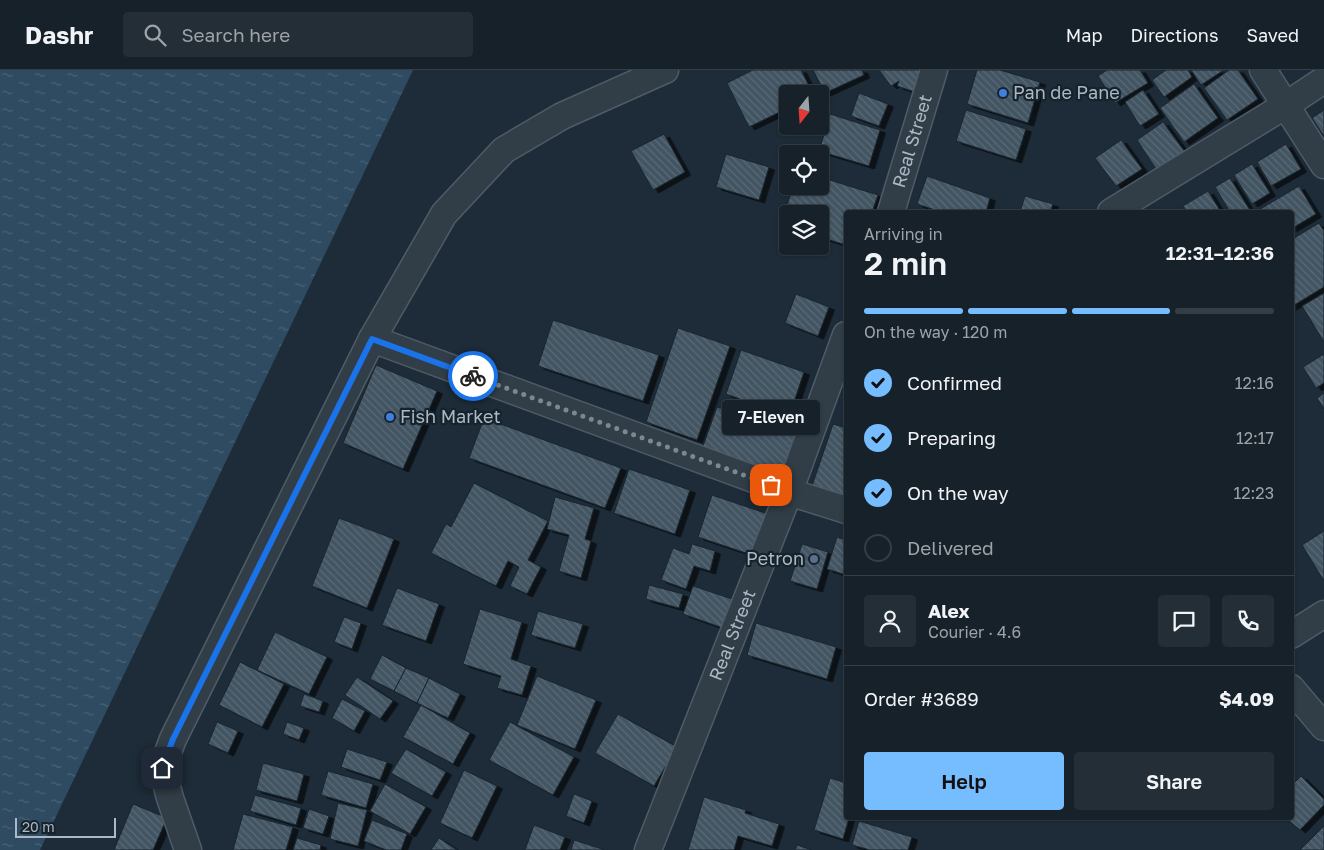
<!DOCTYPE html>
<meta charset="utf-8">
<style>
:root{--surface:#16212a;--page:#232e36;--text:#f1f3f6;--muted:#9ea3a8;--line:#353e47;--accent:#76bdff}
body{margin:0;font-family:"Golos Text",sans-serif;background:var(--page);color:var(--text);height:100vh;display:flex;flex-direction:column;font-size:19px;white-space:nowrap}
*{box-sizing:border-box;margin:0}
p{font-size:16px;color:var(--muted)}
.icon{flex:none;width:28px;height:28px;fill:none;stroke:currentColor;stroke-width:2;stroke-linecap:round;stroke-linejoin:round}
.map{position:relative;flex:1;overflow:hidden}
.drawer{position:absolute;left:844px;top:140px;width:450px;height:610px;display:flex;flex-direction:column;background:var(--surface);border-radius:5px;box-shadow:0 1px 4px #0004,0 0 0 1px var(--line)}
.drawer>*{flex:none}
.needle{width:32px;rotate:197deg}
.controls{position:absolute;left:779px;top:15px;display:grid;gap:10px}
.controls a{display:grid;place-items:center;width:50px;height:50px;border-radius:5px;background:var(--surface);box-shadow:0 1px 4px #0004,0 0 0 1px var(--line);font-size:25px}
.scale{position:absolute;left:15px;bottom:12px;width:101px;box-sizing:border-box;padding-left:5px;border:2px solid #abb9c6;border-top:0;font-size:14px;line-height:18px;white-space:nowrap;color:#abb9c6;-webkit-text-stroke:4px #17232c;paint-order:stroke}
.pin{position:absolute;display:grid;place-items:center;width:42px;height:42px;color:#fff;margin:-21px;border-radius:10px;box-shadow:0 2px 8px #0006}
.courier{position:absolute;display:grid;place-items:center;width:50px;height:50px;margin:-25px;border:4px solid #1a73e8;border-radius:50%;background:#fff;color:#222;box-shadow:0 1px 6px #0007}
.bubble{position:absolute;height:35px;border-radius:5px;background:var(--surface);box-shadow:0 1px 4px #0004,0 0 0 1px var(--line);font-size:16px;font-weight:600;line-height:35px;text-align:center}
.head em{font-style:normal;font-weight:600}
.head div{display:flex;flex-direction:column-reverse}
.head{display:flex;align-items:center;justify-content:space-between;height:85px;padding:0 20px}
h1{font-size:32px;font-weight:600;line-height:38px}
.bar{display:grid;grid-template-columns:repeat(4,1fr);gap:8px 5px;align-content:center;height:60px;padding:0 20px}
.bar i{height:6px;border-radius:4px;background:var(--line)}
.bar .on{background:var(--accent)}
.bar p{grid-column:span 4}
.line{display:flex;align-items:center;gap:12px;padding:0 20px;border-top:1px solid var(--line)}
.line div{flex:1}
.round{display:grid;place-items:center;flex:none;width:52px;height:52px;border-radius:5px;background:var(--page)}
ol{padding:0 20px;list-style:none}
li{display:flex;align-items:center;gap:15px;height:55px}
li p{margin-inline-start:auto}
li .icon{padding:5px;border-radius:50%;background:var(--accent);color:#111;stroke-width:4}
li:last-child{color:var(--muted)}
li i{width:28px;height:28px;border:2px solid var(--line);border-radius:50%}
.action{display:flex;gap:10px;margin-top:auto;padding:10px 20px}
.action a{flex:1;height:58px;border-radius:5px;background:var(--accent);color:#111;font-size:20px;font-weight:600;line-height:58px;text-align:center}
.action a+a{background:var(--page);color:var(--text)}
header{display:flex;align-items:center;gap:30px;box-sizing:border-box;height:70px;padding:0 25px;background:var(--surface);border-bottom:1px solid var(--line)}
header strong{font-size:24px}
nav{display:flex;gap:28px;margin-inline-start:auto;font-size:18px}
.search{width:350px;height:45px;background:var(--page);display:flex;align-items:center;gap:12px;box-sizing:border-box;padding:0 18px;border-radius:5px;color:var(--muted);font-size:19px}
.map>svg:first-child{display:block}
.water{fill:url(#water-ripples)}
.building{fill:url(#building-back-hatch);stroke:#19252e;filter:url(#shadow)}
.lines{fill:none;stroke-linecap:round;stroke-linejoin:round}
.minor-casing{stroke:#4f5c67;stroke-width:29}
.minor{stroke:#313e48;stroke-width:26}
.done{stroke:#798894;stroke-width:5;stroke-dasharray:0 9}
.route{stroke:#1a73e8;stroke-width:6}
.shop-dot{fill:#3f7fe0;stroke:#17232c;stroke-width:2}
.service-dot{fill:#5c6f8a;stroke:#17232c;stroke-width:2}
.labels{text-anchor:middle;stroke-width:4.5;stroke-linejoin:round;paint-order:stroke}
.poi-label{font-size:18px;fill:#abb9c6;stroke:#17232c;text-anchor:start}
.street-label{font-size:18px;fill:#abb9c6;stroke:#17232c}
</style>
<header>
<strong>Dashr</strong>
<div class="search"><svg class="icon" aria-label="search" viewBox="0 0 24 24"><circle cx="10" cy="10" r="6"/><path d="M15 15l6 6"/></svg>Search here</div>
<nav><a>Map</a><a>Directions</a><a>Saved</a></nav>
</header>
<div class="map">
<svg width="1324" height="780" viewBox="0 0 1324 780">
<defs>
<pattern id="water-ripples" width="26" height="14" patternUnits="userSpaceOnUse" patternTransform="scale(1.25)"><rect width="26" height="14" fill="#2f4b61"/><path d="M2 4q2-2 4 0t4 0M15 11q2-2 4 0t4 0" fill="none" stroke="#4a6376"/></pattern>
<pattern id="building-back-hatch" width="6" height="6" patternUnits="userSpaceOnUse" patternTransform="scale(1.25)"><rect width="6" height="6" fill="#435462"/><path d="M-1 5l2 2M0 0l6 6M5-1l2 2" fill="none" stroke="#5b6a77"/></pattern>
<filter id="shadow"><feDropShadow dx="5.5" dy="3" stdDeviation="0" flood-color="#0009"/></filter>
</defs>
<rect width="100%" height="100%" fill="#1d2c38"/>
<!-- water -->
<polygon class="water" points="0,0 413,0 40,780 0,780"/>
<!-- building -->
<g class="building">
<polygon points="753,0 801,0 813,24 788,24 788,38 749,57 727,13"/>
<polygon points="813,0 862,0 864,5 825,23"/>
<polygon points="879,0 933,0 924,25 897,16 899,11 891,16"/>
<polygon points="977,0 1000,0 1040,12 1028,53 967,34"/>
<polygon points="1107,0 1140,0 1148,13 1115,33 1098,6"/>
<polygon points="1166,0 1188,0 1192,7 1164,27 1152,10"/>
<polygon points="1191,0 1224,0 1201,15"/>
<polygon points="1229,0 1238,0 1258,29 1227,50 1204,18"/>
<polygon points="1194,14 1218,48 1184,72 1160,38"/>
<polygon points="1143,20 1159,44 1140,56 1125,32"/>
<polygon points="859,23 888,34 879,56 851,46"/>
<polygon points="966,40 1026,59 1016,90 956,71"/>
<polygon points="1324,40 1324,66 1312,48"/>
<polygon points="830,44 880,60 869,96 819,81"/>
<polygon points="1163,52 1185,82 1158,102 1137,70"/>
<polygon points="664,64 685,102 653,120 631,81"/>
<polygon points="1121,70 1142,99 1116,116 1095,88"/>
<polygon points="1286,74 1301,99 1271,116 1257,92"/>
<polygon points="726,84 769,97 759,130 716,117"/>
<polygon points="1252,94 1270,123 1252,134 1234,105"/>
<polygon points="927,106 990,128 986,142 941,142 917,134"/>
<polygon points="820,107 878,125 872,142 846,142 846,175 820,167 820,144 788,144 788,157 781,155 793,116 820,116"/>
<polygon points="1230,108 1251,142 1230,142 1215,117"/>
<polygon points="1299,116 1316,144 1291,159 1291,142 1259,142 1257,141"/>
<polygon points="1208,121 1221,142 1187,142 1183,136"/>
<polygon points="1025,126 1053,134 1050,142 1020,142"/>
<polygon points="1319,153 1324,161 1324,217 1291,237 1291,170"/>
<polygon points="1324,223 1324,272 1302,236"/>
<polygon points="796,224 829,237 818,266 785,253"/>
<polygon points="553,250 659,285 643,331 538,296"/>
<polygon points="678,258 730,276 697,370 646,352"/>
<polygon points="741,280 804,302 786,356 737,340 740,329 726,324"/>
<polygon points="1324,284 1324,313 1316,318 1303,297"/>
<polygon points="376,295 437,321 403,399 343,373"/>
<polygon points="1324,323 1324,339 1317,328"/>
<polygon points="717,337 797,364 783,406 702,379"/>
<polygon points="484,348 621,398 605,438 469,388"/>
<polygon points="833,354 846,358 846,428 812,416"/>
<polygon points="629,399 690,420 675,464 614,443"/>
<polygon points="474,413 548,451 528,490 541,497 527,524 510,516 519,497 508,491 496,516 431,483 446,454 451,457"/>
<polygon points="712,425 768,444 755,486 698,467"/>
<polygon points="555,427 594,438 585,469 591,471 581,508 559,501 569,465 547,459"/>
<polygon points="339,448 394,469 367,538 312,516"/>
<polygon points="1324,461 1324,511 1302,475"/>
<polygon points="837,467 846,470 846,505 827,499"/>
<polygon points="692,474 715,481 710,501 694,496 686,519 661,510 673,478 689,484"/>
<polygon points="802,474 828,482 817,519 790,511"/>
<polygon points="649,515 683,524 679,538 646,529"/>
<polygon points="693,516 732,529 723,558 683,544"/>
<polygon points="397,518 439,534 426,571 382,555"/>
<polygon points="480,539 522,552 511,589 531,596 522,625 497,618 501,606 463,594"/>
<polygon points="538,541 583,554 575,578 531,565"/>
<polygon points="344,547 361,553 352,579 334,572"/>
<polygon points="756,553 836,577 827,609 747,585"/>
<polygon points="275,562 327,587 309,624 257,600"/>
<polygon points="382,585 406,598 394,621 370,609"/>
<polygon points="240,592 284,614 262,657 219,635"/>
<polygon points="406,598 429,608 417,633 394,621"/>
<polygon points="537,606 596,630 575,679 517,655"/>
<polygon points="357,607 393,631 380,649 345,625"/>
<polygon points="429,608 460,624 448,648 417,633"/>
<polygon points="304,624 323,631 319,642 300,636"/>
<polygon points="342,629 365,641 354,661 332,648"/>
<polygon points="421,635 470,663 453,694 403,667"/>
<polygon points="618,644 677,677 654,716 595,683"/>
<polygon points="217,652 238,661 228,683 208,674"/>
<polygon points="287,652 304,658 299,670 283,664"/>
<polygon points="510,652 574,687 553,725 489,690"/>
<polygon points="347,679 387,692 380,710 341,697"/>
<polygon points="406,679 446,702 432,726 391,703"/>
<polygon points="263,693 304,704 297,731 256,720"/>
<polygon points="464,700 497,716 472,768 440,753"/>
<polygon points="328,701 373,714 366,738 321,725"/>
<polygon points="1301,706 1324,729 1324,735 1300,760 1286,748 1291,748 1291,716"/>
<polygon points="830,708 846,713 846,748 849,748 843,769 814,760"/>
<polygon points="385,714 426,737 410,764 370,741"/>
<polygon points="574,724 592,731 584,753 566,746"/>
<polygon points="255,725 301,738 296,755 250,741"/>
<polygon points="704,727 746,740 745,743 779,754 772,776 738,766 734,780 688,780"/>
<polygon points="338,733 367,740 358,776 330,769"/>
<polygon points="133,734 167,748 153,780 114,780"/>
<polygon points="309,739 329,746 323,764 303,758"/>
<polygon points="243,744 293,757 286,780 233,780"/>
<polygon points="372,750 407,764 401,780 386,780 364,771"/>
<polygon points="859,751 912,767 908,780 870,780 852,775"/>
<polygon points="534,755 565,767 560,780 525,780"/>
<polygon points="1324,756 1324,780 1300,780"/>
<polygon points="297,768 321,775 320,780 293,780"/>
<polygon points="439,768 457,780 431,780"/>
<polygon points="574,770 605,780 571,780"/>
<polygon points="797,775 812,780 795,780"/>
</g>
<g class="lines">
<!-- minor casing -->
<g class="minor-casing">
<g id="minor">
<polyline points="1263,0 1324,95"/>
<path id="s1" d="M891,142L934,0"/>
<polyline points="1111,142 1286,35 1324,10"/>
<polyline points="372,269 789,422 846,440"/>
<polyline points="1291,565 1324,544"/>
<polyline points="1291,618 1324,657"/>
<polyline points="188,780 170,728 162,698 173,669 372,269 444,144 504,80 562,46 665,0"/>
<path id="s2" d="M648,780L789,422L846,265"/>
</g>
</g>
<!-- minor -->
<use href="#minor" class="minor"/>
</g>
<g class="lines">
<!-- done -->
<polyline class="done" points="473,306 771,415"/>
<!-- route -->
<polyline class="route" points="162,698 173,669 372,269 473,306"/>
</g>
<!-- markers -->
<g class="shop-dot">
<circle cx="1003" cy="23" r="5"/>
<circle cx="390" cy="347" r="5"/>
</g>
<circle class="service-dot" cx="814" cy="489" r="5"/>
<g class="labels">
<!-- poi labels -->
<g class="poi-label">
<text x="1013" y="29">Pan de Pane</text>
<text x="400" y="353">Fish Market</text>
<text x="804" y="495" text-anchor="end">Petron</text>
</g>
<!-- street labels -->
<g class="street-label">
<text dy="6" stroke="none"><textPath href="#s1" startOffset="74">Real Street</textPath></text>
<text dy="6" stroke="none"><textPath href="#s2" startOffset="231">Real Street</textPath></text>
</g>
</g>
</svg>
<div class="controls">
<a><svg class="needle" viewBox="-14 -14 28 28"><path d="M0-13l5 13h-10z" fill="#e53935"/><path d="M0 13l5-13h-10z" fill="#9ea3a8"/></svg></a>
<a><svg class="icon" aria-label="locate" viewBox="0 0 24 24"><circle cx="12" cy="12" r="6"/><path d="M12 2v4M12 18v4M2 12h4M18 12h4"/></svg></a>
<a><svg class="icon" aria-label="layers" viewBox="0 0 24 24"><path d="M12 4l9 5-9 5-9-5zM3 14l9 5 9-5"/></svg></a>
</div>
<div class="scale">20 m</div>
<div class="pin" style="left:771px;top:415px;background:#ea580c"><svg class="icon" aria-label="bag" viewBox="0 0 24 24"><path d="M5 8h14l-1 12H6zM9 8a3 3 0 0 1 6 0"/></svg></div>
<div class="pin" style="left:162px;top:698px;background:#1f2937"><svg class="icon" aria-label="home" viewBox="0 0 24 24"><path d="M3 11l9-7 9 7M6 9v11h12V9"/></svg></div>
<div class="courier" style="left:473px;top:306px"><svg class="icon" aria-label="bike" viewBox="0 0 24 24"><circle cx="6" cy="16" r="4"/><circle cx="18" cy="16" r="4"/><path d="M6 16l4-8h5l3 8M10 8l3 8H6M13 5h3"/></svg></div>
<div class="bubble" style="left:722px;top:330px;width:98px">7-Eleven</div>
<section class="drawer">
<div class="head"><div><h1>2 min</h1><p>Arriving in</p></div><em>12:31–12:36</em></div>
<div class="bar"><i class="on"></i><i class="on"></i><i class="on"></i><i></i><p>On the way · 120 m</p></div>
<ol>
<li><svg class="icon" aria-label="check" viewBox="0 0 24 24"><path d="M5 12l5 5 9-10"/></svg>Confirmed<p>12:16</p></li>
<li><svg class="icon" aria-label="check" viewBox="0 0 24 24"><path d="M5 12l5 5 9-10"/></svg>Preparing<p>12:17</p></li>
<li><svg class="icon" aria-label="check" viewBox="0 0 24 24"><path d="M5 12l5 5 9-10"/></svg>On the way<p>12:23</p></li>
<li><i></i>Delivered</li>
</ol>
<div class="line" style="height:90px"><a class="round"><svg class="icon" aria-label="person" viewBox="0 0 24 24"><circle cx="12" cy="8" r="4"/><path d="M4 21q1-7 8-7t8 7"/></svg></a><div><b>Alex</b><p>Courier · 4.6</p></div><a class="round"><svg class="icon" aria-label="chat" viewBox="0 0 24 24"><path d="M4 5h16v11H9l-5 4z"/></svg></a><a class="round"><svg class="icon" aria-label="phone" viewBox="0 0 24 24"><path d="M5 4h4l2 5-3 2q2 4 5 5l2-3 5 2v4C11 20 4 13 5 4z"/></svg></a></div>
<div class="line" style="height:65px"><div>Order #3689</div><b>$4.09</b></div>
<div class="action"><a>Help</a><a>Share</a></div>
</section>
</div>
